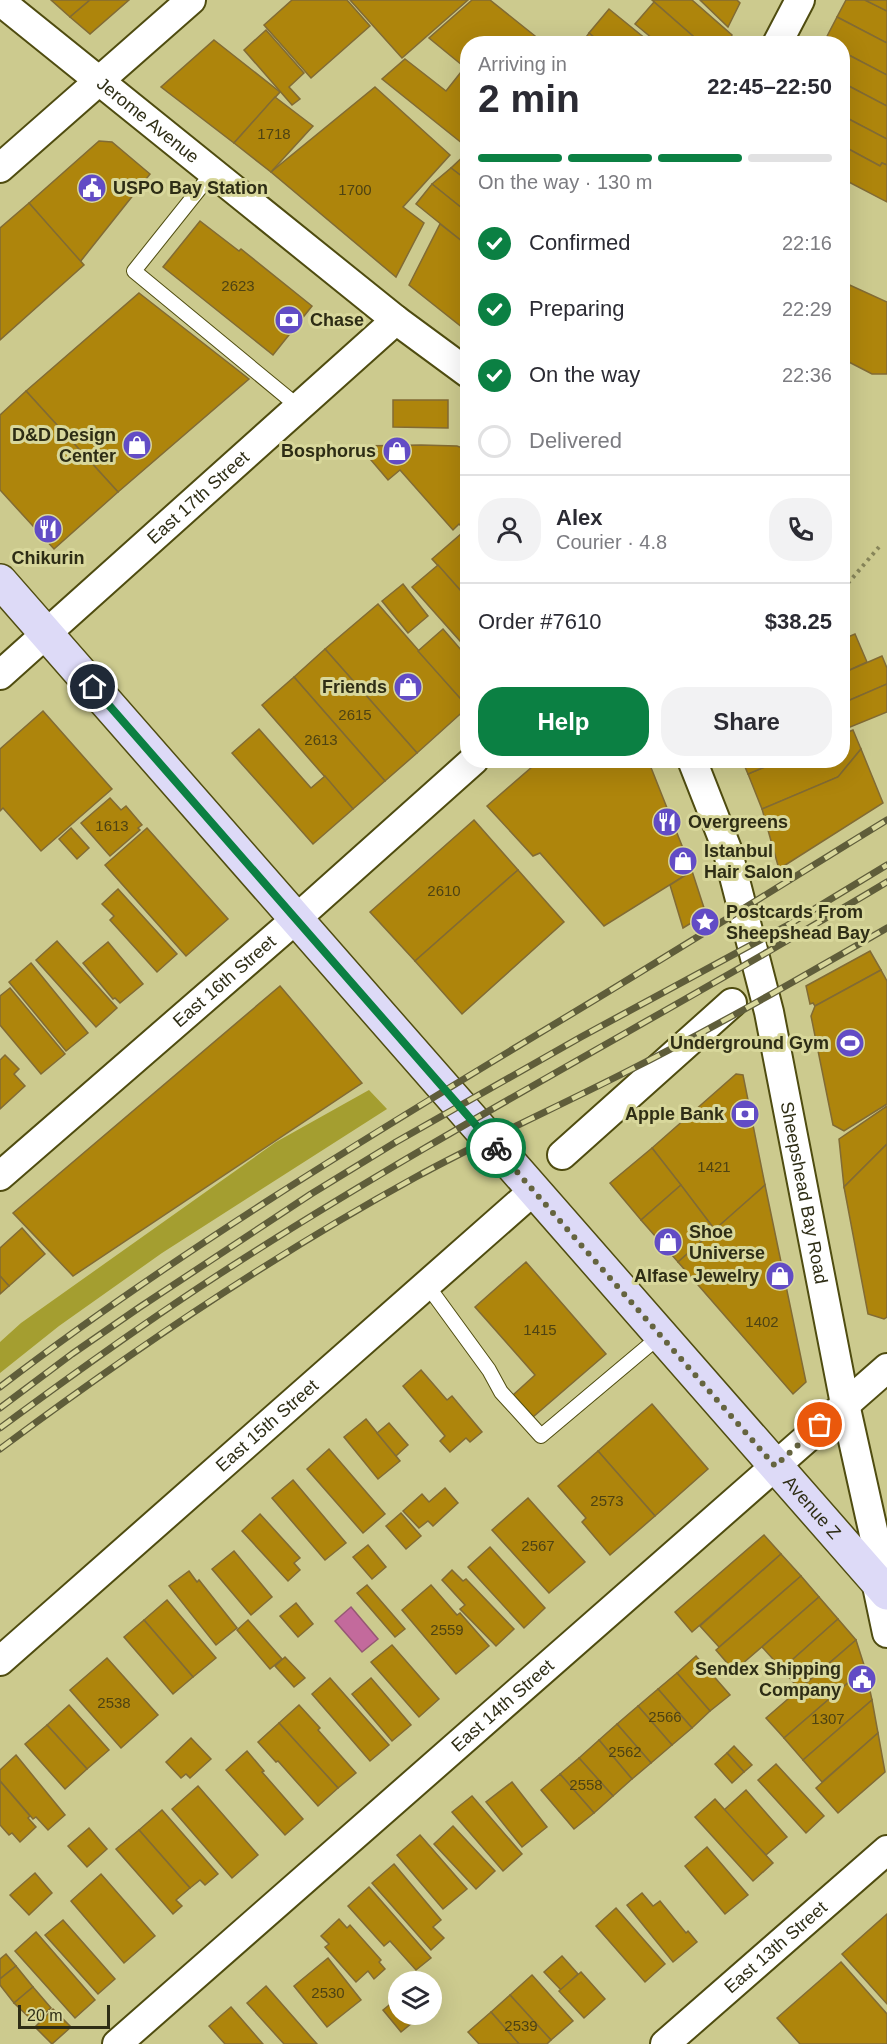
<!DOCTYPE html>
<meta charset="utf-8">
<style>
:root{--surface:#fff;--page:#f2f2f3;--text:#2b2b33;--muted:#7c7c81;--line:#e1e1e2;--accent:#0b8043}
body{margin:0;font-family:Helvetica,sans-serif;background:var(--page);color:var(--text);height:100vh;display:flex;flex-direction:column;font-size:22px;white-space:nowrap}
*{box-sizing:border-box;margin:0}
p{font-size:20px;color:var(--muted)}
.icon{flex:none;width:33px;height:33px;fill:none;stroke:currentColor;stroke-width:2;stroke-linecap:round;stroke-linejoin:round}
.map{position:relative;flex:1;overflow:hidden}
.drawer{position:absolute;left:460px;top:36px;width:390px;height:732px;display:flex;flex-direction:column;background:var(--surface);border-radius:24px;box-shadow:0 6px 24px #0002}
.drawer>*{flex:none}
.buttons{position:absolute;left:388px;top:1971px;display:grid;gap:12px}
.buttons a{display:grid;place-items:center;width:54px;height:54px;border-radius:50%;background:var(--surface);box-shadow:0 6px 24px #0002;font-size:30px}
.scale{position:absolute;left:18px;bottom:15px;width:92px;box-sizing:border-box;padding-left:6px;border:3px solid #2e2d15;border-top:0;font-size:16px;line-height:21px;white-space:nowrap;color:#2e2d15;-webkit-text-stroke:4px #d8d79b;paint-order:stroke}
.pin{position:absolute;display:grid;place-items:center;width:51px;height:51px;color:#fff;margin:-26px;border:3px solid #fff;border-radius:50%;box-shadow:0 2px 6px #0007}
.courier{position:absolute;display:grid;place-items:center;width:60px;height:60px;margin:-30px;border:4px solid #0b8043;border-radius:50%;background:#fff;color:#222;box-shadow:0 2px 8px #0007}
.headline em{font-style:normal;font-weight:800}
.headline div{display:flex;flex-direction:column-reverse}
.headline{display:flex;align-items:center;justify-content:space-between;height:102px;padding:0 18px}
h1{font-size:39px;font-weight:800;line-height:45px}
.bar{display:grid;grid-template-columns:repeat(4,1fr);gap:9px 6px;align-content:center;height:72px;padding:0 18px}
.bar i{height:8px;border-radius:4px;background:var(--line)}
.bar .active{background:var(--accent)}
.bar p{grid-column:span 4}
.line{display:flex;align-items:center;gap:15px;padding:0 18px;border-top:2px solid var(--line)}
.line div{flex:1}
.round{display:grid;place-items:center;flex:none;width:63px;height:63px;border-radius:24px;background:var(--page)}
ol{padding:0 18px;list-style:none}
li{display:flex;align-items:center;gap:18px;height:66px}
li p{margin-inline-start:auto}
li .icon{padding:6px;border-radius:50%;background:var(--accent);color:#fff;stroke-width:4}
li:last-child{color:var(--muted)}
li i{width:33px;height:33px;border:3px solid var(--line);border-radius:50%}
.button{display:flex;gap:12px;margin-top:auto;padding:12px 18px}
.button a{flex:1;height:69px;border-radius:24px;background:var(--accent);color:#fff;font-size:24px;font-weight:800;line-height:69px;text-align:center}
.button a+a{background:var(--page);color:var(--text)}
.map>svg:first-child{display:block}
.forest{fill:#a49e30}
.water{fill:#c36a9c;stroke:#965874;stroke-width:1.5}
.building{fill:#ae850c;stroke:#826b34;stroke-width:1.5}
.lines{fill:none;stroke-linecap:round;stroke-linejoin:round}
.lane-casing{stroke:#4f4c10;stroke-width:16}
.street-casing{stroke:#4f4c10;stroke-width:32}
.secondary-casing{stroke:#4f4c10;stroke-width:36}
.path{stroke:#878559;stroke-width:4;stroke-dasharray:3 4.5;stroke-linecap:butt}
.lane{stroke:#fff;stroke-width:14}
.street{stroke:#fff;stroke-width:28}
.secondary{stroke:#dddaf7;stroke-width:33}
.rail-casing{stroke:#5f5d3a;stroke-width:7}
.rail{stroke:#d8d79b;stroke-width:4.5;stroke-dasharray:14;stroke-linecap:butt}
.done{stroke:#65643f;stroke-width:6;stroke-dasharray:0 10.8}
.route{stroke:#0b8043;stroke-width:8}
.labels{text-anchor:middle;stroke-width:6;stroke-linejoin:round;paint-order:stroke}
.number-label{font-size:15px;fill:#4e4313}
.street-label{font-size:18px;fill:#2e2d15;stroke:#d8d79b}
.poi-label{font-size:18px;font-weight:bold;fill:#2e2d15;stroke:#d8d79b;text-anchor:end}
</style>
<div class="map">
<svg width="887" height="2044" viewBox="0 0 887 2044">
<rect width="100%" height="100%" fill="#ccca8e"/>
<!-- forest -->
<polygon class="forest" points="369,1090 387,1109 162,1253 59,1326 0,1373 0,1342 21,1323 276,1142"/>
<!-- water -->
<polygon class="water" points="351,1607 378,1639 362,1652 335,1621"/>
<!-- building -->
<g class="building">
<polygon points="51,0 90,0 70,17"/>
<polygon points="90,0 129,0 90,34 70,17"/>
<polygon points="292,0 347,0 370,26 311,78 264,25"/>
<polygon points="350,0 468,0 402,58"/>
<polygon points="472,0 490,0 545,44 468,44 468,70 429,38"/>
<polygon points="652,0 692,0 732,35 728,44 702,44"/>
<polygon points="700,0 737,0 740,3 728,27"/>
<polygon points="846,0 865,0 887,11 887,43 837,17"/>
<polygon points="865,0 887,0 887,11"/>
<polygon points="654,2 702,44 659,44 635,24"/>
<polygon points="609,9 652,44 602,44 589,33"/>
<polygon points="837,17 887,43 887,75 843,52 843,44 824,42"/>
<polygon points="266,30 304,73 289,87 300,99 292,105 244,50"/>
<polygon points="589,33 602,44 581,44"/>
<polygon points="214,40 280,92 234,143 161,87"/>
<polygon points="843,52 887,75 887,106 843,83"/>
<polygon points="405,59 446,91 465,67 468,70 468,148 382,79"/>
<polygon points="843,83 887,106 887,139 843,116"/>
<polygon points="375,87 450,155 403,207 424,223 396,277 271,172"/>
<polygon points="275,97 313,126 271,172 234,143"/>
<polygon points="843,116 887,139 887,165 882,163 880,166 843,146"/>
<polygon points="99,141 112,142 150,174 80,262 29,203"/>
<polygon points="843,146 880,166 882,163 887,165 887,202 843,179"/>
<polygon points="468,152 468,181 451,168"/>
<polygon points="451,168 468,181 468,213 432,184"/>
<polygon points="432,184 468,213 468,246 416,204"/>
<polygon points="29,203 84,265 0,340 0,228"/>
<polygon points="200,221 239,251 241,249 312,306 273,355 163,267"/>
<polygon points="440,224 468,246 468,332 409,285"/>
<polygon points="843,282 887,302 887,374 872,374 843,359"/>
<polygon points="139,293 249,379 118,492 26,391"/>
<polygon points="26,391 118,492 54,549 0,490 0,415"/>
<polygon points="393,400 448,400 448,428 393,427"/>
<polygon points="421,445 457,446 468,450 468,528 465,530 459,524 453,530 400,470 388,480 359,446"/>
<polygon points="468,528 468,586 461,591 432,559"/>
<polygon points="438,565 468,599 468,650 412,587"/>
<polygon points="403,584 428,616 408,633 382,601"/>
<polygon points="378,604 468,707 417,753 325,649"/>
<polygon points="443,629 468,658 468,707 418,651"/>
<polygon points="855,634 867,662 843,673 843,639"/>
<polygon points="325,649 417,753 385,781 294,677"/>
<polygon points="882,656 887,668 887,684 843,703 843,673"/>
<polygon points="294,677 385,781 353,809 262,705"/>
<polygon points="887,684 887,712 843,730 843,703"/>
<polygon points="43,711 112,789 41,851 3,808 0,811 0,749"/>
<polygon points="259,729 311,788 325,776 353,809 313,844 232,753"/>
<polygon points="853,730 861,749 838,777 762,809 748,774 781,760 843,760 843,734"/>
<polygon points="861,749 883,803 779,869 762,809 838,777"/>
<polygon points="540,760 648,760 692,871 604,926 540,853 533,856 487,806"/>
<polygon points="742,760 781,760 748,774"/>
<polygon points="110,798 121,810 126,806 142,825 138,828 140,830 110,856 81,823"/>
<polygon points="474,820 518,870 415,961 370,912"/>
<polygon points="71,828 89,848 77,859 59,839"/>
<polygon points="147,828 228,919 186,956 105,865"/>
<polygon points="518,870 564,922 462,1014 415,961"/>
<polygon points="692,871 706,914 683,928 670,885"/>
<polygon points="118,889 177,954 157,972 110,920 114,916 102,904"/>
<polygon points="57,941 117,1008 96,1027 36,960"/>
<polygon points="108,942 143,984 120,1003 115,998 113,999 83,963"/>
<polygon points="870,951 881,970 815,1006 813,1003 810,1004 806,986"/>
<polygon points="31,963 88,1033 66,1051 9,982"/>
<polygon points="881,970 887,981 887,1104 844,1131 833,1125 811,1016 815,1006"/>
<polygon points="280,986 362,1083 73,1276 13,1213"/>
<polygon points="10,988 65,1054 41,1074 0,1025 0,996"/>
<polygon points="5,1055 19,1069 14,1074 25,1086 0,1109 0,1060"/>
<polygon points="736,1074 743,1075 765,1185 715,1230 652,1148"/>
<polygon points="887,1106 887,1144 844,1187 839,1139"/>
<polygon points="887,1144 887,1317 884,1319 868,1314 844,1187"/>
<polygon points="652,1148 681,1185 641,1220 610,1183"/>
<polygon points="681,1185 715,1230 678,1262 641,1220"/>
<polygon points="765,1185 806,1382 793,1394 678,1262"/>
<polygon points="22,1228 45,1254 9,1286 0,1276 0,1248"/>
<polygon points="526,1262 606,1354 533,1417 513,1395 535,1375 475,1307"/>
<polygon points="0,1276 9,1286 0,1294"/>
<polygon points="421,1370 447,1400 452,1396 482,1432 470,1442 466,1438 450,1452 440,1441 445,1436 403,1386"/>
<polygon points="652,1404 708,1469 655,1516 598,1451"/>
<polygon points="366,1419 400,1461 378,1479 344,1437"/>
<polygon points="389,1423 408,1445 396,1456 377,1433"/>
<polygon points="329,1449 385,1514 363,1533 307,1469"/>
<polygon points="598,1451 655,1516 610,1555 582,1522 586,1518 558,1486"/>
<polygon points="293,1480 346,1543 325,1560 272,1498"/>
<polygon points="445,1488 458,1503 433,1526 428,1521 419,1528 403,1511 422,1494 429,1502"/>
<polygon points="528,1498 585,1562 549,1593 492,1530"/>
<polygon points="401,1513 421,1536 406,1549 386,1526"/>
<polygon points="260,1514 300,1558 294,1563 300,1570 288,1581 242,1531"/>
<polygon points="764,1535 781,1554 692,1632 675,1612"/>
<polygon points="368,1545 386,1567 372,1579 353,1557"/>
<polygon points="490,1547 545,1608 524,1628 468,1567"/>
<polygon points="234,1551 272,1597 251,1615 212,1569"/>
<polygon points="781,1554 801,1576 719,1647 700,1626"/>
<polygon points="452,1570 463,1581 466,1579 514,1629 496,1646 460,1609 465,1605 442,1580"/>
<polygon points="189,1571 197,1582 199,1580 237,1628 216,1645 169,1586"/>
<polygon points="801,1576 819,1597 734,1671 716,1650"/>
<polygon points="367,1585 405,1629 395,1637 357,1593"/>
<polygon points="431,1585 457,1615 460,1613 489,1646 456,1674 402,1610"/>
<polygon points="819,1597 838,1619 782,1669 762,1647"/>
<polygon points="167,1600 216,1658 193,1677 144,1620"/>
<polygon points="296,1603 313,1624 298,1637 280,1616"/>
<polygon points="838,1619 856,1640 799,1689 782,1669"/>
<polygon points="144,1620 193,1677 173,1694 124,1637"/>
<polygon points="248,1620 282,1659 270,1669 237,1630"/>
<polygon points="856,1640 865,1668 784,1738 766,1718"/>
<polygon points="392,1645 439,1699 419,1717 371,1662"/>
<polygon points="696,1656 730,1695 710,1711 677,1673"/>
<polygon points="285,1657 305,1678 294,1687 275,1666"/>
<polygon points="107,1658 158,1715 121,1748 70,1690"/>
<polygon points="865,1668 872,1700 803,1760 784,1738"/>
<polygon points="677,1673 710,1711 692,1728 658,1689"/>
<polygon points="330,1678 389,1745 370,1761 312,1694"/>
<polygon points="371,1678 411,1725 392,1741 352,1694"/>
<polygon points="658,1689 692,1728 672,1745 638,1706"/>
<polygon points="872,1700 878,1733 822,1782 803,1760"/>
<polygon points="69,1705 109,1750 87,1769 47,1725"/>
<polygon points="299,1705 320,1728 318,1730 356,1773 338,1788 279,1723"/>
<polygon points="638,1706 672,1745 651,1763 617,1724"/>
<polygon points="279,1723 338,1788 318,1806 278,1761 276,1762 258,1742"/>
<polygon points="617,1724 651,1763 632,1779 599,1740"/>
<polygon points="47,1725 87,1769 65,1789 25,1744"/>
<polygon points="878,1733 885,1772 838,1813 816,1788"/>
<polygon points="191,1738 211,1759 190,1778 186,1774 181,1778 166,1762"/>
<polygon points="599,1740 632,1779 613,1796 579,1758"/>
<polygon points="734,1746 752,1765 744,1772 727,1753"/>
<polygon points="247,1751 264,1771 262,1772 303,1819 285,1835 226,1770"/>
<polygon points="727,1753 744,1772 732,1783 715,1764"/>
<polygon points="16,1755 65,1815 48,1830 36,1817 33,1819 0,1781 0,1770"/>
<polygon points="579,1758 613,1796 594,1813 560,1774"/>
<polygon points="776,1764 824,1816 806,1833 758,1780"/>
<polygon points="560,1774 594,1813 574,1829 541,1790"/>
<polygon points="0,1781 30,1816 28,1818 36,1827 20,1842 12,1833 9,1835 0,1825"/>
<polygon points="512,1782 547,1827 522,1847 486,1802"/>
<polygon points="198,1786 258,1855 232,1878 172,1809"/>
<polygon points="746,1790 787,1837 766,1855 724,1810"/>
<polygon points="472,1796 522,1854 503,1871 452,1812"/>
<polygon points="715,1799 773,1863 753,1881 695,1817"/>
<polygon points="162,1810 218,1874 205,1885 200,1880 190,1888 139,1830"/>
<polygon points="453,1826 495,1871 476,1889 434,1844"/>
<polygon points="89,1828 107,1849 87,1867 68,1846"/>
<polygon points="139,1830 190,1888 176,1900 182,1906 173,1914 116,1849"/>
<polygon points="420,1835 467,1889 443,1909 397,1855"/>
<polygon points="707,1847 748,1895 725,1914 685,1866"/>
<polygon points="394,1864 441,1920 433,1927 444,1938 431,1950 372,1883"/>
<polygon points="35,1873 52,1893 29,1915 10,1895"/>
<polygon points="101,1874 155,1936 124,1963 71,1901"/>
<polygon points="369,1887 431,1958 416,1970 390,1941 384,1946 348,1906"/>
<polygon points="642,1893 653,1906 660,1901 686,1933 688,1931 697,1942 673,1962 627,1905"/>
<polygon points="616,1908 665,1964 645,1982 596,1926"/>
<polygon points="887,1914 887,2004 842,1954"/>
<polygon points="339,1919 347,1928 350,1925 381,1960 379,1962 385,1969 374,1979 368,1971 356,1982 325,1947 329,1944 321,1936"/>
<polygon points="63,1920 115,1979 98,1994 45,1935"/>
<polygon points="36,1932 95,2000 75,2018 15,1951"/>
<polygon points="6,1954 16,1966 0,1979 0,1959"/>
<polygon points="562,1956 578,1974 561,1990 544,1972"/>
<polygon points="328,1958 361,2000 327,2027 294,1986"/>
<polygon points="841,1962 887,2014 887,2044 800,2044 777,2018"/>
<polygon points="16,1966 33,1987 14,2003 0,1985 0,1979"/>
<polygon points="581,1972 605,1999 584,2018 559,1991"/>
<polygon points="532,1975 573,2021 551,2040 510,1995"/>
<polygon points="266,1986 317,2044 284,2044 247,2003"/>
<polygon points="33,1987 51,2008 34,2022 14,2003"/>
<polygon points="510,1995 551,2040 547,2044 519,2044 491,2012"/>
<polygon points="399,1997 399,2014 423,2014 401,2032 383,2010"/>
<polygon points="231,2007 263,2044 225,2044 209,2026"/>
<polygon points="53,2009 71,2027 52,2044 35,2027"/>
<polygon points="491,2012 519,2044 479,2044 468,2032"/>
</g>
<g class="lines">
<!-- lane casing -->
<g class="lane-casing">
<g id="lane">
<polyline points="213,172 134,271 300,408"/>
<polyline points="427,1285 489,1370 501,1392 541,1436 660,1336"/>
</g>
</g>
<!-- street casing -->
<g class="street-casing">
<g id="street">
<path id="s1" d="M0,1L396,320L468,373"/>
<polyline points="777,44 800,0"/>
<polyline points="0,168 191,0"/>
<path id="s2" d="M0,675L396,320"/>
<path id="s3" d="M692,760L727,849L769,1012L845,1404L879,1557L876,1581L887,1633"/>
<polyline points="562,1155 732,1003"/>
<path id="s4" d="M0,1176L296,919L474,760"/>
<path id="s5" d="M0,1661L533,1191"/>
<path id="s6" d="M117,2044L887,1368"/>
<path id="s7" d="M665,2044L887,1850"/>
</g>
</g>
<!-- secondary casing -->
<g class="secondary-casing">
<g id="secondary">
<path id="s8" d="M0,581L887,1593"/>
</g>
</g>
<!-- path -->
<polyline class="path" points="843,589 879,547"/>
<!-- lane -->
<use href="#lane" class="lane"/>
<!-- street -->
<use href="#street" class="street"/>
<!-- secondary -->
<use href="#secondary" class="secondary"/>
<!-- rail casing -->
<g class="rail-casing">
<g id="rail">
<path d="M0,1387C175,1253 364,1139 553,1025C665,958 776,888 887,820"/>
<polyline points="0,1408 72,1354 140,1307 311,1194 396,1142 581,1037 788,925 887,865"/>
<path d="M0,1428C76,1372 152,1317 232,1266C445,1129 670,1012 887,882"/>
<path d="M0,1449C133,1350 270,1257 416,1177C484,1140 555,1108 624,1073C714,1028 800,978 887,928"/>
</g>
</g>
<!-- rail -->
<use href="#rail" class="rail"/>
</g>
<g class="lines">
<!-- done -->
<polyline class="done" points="496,1148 775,1466 820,1425"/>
<!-- route -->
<polyline class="route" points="93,687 496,1148"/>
</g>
<!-- icons -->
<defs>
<g id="civic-disc" transform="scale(1.5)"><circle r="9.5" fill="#624cc5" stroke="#d8d79b"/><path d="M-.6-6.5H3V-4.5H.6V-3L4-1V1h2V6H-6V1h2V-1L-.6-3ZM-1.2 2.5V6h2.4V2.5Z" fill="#fff"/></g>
<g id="bank-disc" transform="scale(1.5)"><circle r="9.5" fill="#624cc5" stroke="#d8d79b"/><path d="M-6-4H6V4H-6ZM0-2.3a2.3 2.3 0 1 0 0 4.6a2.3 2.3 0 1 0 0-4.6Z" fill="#fff"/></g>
<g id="shop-disc" transform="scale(1.5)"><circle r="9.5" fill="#624cc5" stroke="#d8d79b"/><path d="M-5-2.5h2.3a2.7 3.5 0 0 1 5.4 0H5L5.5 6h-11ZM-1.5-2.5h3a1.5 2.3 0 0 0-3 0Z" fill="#fff"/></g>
<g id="restaurant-disc" transform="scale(1.5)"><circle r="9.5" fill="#624cc5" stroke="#d8d79b"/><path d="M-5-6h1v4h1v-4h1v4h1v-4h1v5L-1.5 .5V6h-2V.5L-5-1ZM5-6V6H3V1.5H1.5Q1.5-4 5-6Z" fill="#fff"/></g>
<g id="sight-disc" transform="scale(1.5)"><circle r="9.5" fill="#624cc5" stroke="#d8d79b"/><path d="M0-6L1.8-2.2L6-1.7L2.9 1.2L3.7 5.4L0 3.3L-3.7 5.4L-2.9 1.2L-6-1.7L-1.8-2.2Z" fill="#fff"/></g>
<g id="stadium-disc" transform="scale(1.5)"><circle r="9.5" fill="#624cc5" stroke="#d8d79b"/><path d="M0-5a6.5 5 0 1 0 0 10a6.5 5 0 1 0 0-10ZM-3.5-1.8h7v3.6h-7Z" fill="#fff"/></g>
</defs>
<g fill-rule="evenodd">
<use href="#civic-disc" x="92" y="188"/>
<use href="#bank-disc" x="289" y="320"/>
<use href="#shop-disc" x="137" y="445"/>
<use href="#shop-disc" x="397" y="451"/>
<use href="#restaurant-disc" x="48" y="529"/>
<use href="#shop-disc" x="408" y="687"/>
<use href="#restaurant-disc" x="667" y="822"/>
<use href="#shop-disc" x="683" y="861"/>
<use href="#sight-disc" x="705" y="922"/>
<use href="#stadium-disc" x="850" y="1043"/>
<use href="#bank-disc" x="745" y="1114"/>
<use href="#shop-disc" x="668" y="1242"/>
<use href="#shop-disc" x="780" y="1276"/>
<use href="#civic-disc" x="862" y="1679"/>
</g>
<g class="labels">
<!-- number labels -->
<g class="number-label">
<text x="274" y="139">1718</text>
<text x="355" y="195">1700</text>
<text x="238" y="291">2623</text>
<text x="355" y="720">2615</text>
<text x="321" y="745">2613</text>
<text x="112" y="831">1613</text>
<text x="444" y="896">2610</text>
<text x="714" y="1172">1421</text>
<text x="762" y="1327">1402</text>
<text x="540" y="1335">1415</text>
<text x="607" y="1506">2573</text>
<text x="538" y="1551">2567</text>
<text x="447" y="1635">2559</text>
<text x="114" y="1708">2538</text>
<text x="665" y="1722">2566</text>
<text x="828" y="1724">1307</text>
<text x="625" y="1757">2562</text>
<text x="586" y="1790">2558</text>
<text x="328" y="1998">2530</text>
<text x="521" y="2031">2539</text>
</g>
<!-- street labels -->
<g class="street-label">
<text dy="6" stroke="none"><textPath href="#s1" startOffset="190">Jerome Avenue</textPath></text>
<text dy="6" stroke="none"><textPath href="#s2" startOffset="266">East 17th Street</textPath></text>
<text dy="6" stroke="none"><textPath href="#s4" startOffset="297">East 16th Street</textPath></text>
<text dy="6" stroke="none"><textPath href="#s3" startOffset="448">Sheepshead Bay Road</textPath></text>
<text dy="6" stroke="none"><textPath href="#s5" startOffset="356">East 15th Street</textPath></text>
<text dy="6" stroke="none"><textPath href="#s8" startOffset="1232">Avenue Z</textPath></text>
<text dy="6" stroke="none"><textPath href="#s6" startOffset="513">East 14th Street</textPath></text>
<text dy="6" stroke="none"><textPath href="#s7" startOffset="147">East 13th Street</textPath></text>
</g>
<!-- poi labels -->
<g class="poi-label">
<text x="113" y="194" text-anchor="start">USPO Bay Station</text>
<text x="310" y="326" text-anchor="start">Chase</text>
<text x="116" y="441">D&amp;D Design<tspan x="116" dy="21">Center</tspan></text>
<text x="376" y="457">Bosphorus</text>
<text x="48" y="564" text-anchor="middle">Chikurin</text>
<text x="387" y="693">Friends</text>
<text x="688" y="828" text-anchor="start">Overgreens</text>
<text x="704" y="857" text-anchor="start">Istanbul<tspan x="704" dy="21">Hair Salon</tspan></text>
<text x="726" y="918" text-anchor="start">Postcards From<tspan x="726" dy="21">Sheepshead Bay</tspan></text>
<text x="829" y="1049">Underground Gym</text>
<text x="724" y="1120">Apple Bank</text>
<text x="689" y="1238" text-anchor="start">Shoe<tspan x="689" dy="21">Universe</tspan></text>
<text x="759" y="1282">Alfase Jewelry</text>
<text x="841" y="1675">Sendex Shipping<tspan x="841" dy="21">Company</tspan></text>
</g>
</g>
</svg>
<div class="buttons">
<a><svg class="icon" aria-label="layers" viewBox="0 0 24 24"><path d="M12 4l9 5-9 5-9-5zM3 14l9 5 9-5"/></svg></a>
</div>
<div class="scale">20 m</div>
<div class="pin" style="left:820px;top:1425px;background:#ea580c"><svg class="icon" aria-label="bag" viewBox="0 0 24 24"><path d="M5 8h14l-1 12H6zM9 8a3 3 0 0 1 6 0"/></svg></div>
<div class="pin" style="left:93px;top:687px;background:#1f2937"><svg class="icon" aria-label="home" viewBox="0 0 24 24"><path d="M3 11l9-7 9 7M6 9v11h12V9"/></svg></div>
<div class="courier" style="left:496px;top:1148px"><svg class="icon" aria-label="bike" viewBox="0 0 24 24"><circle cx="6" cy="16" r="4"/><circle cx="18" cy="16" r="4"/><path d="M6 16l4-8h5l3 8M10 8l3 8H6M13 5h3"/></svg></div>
<section class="drawer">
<div class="headline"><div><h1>2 min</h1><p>Arriving in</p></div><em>22:45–22:50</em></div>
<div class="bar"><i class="active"></i><i class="active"></i><i class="active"></i><i></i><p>On the way · 130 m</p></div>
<ol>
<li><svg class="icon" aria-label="check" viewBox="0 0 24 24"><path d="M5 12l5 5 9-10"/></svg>Confirmed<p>22:16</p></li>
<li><svg class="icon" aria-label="check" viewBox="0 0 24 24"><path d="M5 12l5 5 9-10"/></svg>Preparing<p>22:29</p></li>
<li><svg class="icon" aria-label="check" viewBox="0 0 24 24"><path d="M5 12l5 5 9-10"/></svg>On the way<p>22:36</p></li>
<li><i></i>Delivered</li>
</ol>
<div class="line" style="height:108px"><a class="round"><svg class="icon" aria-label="person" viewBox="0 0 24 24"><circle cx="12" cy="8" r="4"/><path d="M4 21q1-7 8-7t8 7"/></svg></a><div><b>Alex</b><p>Courier · 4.8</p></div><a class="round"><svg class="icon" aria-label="phone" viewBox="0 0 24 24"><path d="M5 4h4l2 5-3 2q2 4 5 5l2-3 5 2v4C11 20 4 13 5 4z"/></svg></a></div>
<div class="line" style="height:78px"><div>Order #7610</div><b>$38.25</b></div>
<div class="button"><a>Help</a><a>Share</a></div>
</section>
</div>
